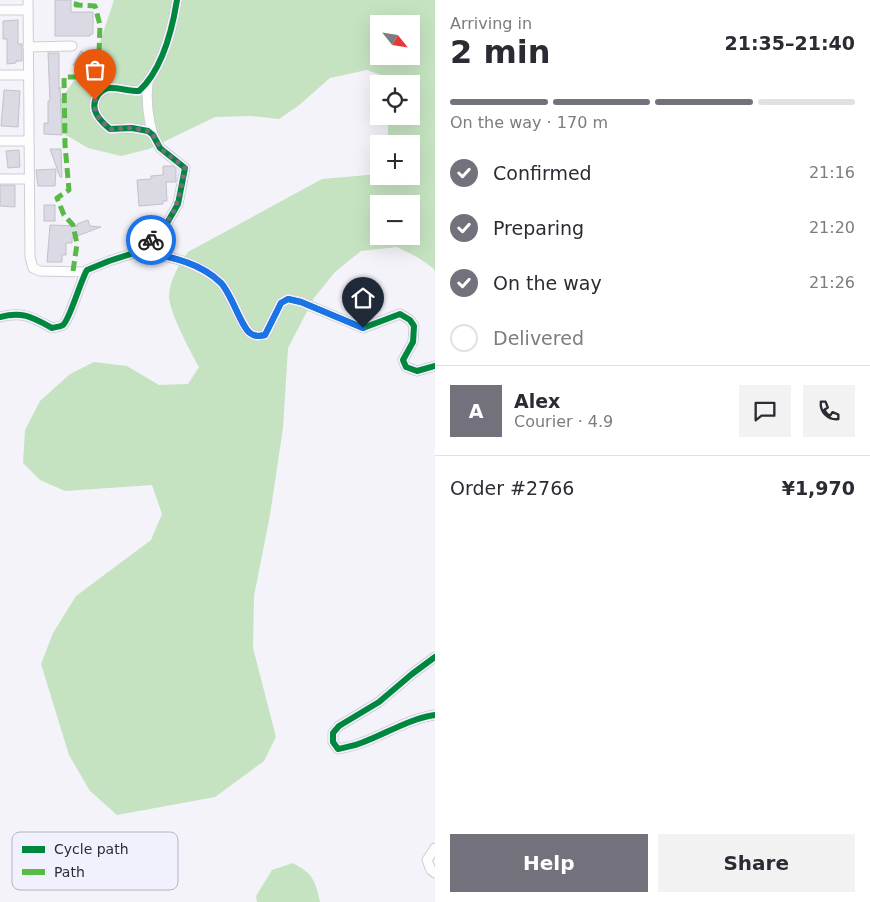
<!DOCTYPE html>
<meta charset="utf-8">
<style>
:root{--surface:#fff;--page:#f2f2f3;--text:#2b2b33;--muted:#7c7c81;--line:#e1e1e2;--accent:#73717b}
body{margin:0;font-family:"DejaVu Sans",sans-serif;background:var(--page);color:var(--text);height:100vh;display:flex;flex-direction:column;font-size:19px;white-space:nowrap}
*{box-sizing:border-box;margin:0}
p{font-size:16px;color:var(--muted)}
.icon{flex:none;width:28px;height:28px;fill:none;stroke:currentColor;stroke-width:2;stroke-linecap:round;stroke-linejoin:round}
.map{position:relative;flex:1;overflow:hidden}
.sheet{display:flex;flex-direction:column;background:var(--surface);width:435px}
.sheet>*{flex:none}
.needle{width:32px;rotate:120deg}
.buttons{position:absolute;left:370px;top:15px;display:grid;gap:10px}
.buttons a{display:grid;place-items:center;width:50px;height:50px;border-radius:0px;background:var(--surface);box-shadow:0 5px 20px #0002;font-size:25px}
.pin{position:absolute;display:grid;place-items:center;width:42px;height:42px;color:#fff;margin:-51px -21px;border-radius:50% 50% 50% 0;rotate:-45deg;box-shadow:0 0 5px #0007}
.pin .icon{rotate:45deg}
.courier{position:absolute;display:grid;place-items:center;width:50px;height:50px;margin:-25px;border:4px solid #1a73e8;border-radius:50%;background:#fff;color:#222;box-shadow:0 1px 6px #0007}
.summary em{font-style:normal;font-weight:600}
.summary div{display:flex;flex-direction:column-reverse}
.summary{display:flex;align-items:center;justify-content:space-between;height:85px;padding:0 15px}
h1{font-size:32px;font-weight:600;line-height:38px}
.bar{display:grid;grid-template-columns:repeat(4,1fr);gap:8px 5px;align-content:center;height:60px;padding:0 15px}
.bar i{height:6px;border-radius:4px;background:var(--line)}
.bar .active{background:var(--accent)}
.bar p{grid-column:span 4}
.line{display:flex;align-items:center;gap:12px;padding:0 15px;border-top:1px solid var(--line)}
.line div{flex:1}
.round{display:grid;place-items:center;flex:none;width:52px;height:52px;border-radius:0px;background:var(--page)}
ol{padding:0 15px;list-style:none}
li{display:flex;align-items:center;gap:15px;height:55px}
li p{margin-inline-start:auto}
li .icon{padding:5px;border-radius:50%;background:var(--accent);color:#fff;stroke-width:4}
li:last-child{color:var(--muted)}
li i{width:28px;height:28px;border:2px solid var(--line);border-radius:50%}
.action{display:flex;gap:10px;margin-top:auto;padding:10px 15px}
.action a{flex:1;height:58px;border-radius:0px;background:var(--accent);color:#fff;font-size:20px;font-weight:600;line-height:58px;text-align:center}
.action a+a{background:var(--page);color:var(--text)}
main{display:flex;flex:1;min-height:0}
.map>svg:first-child{display:block}
.green{fill:#c5e3c1;fill-rule:evenodd}
.building{fill:#dbd9e3;stroke:#c2c2ca}
.lines{fill:none;stroke-linecap:round;stroke-linejoin:round}
.street-casing{stroke:#cecdd6;stroke-width:11}
.street{stroke:#fdfdfe;stroke-width:9}
.quiet{stroke:#58b947;stroke-width:5;stroke-dasharray:10 5;stroke-linecap:butt}
.cycleway-casing{stroke:#f1f0fd;stroke-width:9}
.cycleway{stroke:#00873e;stroke-width:6}
.done{stroke:#73717b;stroke-width:5;stroke-dasharray:0 9}
.route{stroke:#1a73e8;stroke-width:6}
.key{fill:#f1f0fd;stroke:#b6b5c2;stroke-width:1}
.key-label{font-size:14px;fill:#2d2b37}
</style>
<main>
<div class="map">
<svg width="435" height="902" viewBox="0 0 435 902">
<rect width="100%" height="100%" fill="#f4f3fa"/>
<!-- green -->
<g class="green">
<path d="M114,0H435V272L433,268L417,257L397,247L361,251L335,272L314,298L288,348L283,428L270,515L254,596L253,648L276,737L264,761L215,797L117,815L90,791L69,755L41,664L53,633L76,596L151,540L162,514L152,485L65,491L40,480L23,463L25,430L40,401L70,374L94,362L127,366L159,385L188,384L199,367C191,353 168,310 169,295C170,279 179,265 188,252L322,179L379,174V176H411V144H388V116H411V84H389V78L367,70L330,78L298,106L279,119L251,116L215,117L149,149L121,156L88,148L59,131L57,104L98,48ZM379,24H411V56H379ZM379,204H411V236H379Z"/>
<path d="M293,863C313,874 315,880 320,902H257L256,896L272,870Z"/>
</g>
<!-- building -->
<g class="building">
<polygon points="55,0 71,0 71,12 93,12 93,34 90,34 90,36 55,36"/>
<polygon points="18,20 18,44 22,44 22,61 16,61 16,63 7,64 7,39 3,39 3,21"/>
<polygon points="81,51 93,58 85,72 73,65"/>
<polygon points="48,53 59,53 59,90 60,87 62,135 44,134 44,123 48,123 48,101 50,101"/>
<polygon points="4,90 20,91 18,127 1,126"/>
<polygon points="50,149 61,149 62,177 60,177"/>
<polygon points="19,150 20,167 8,168 6,151"/>
<polygon points="163,166 173,166 176,169 176,182 166,182 167,201 163,201 163,204 139,206 137,180 151,179 151,176 163,175"/>
<polygon points="56,169 55,186 38,186 36,170"/>
<polygon points="0,185 15,185 15,207 0,206"/>
<rect x="44" y="205" width="11" height="16"/>
<polygon points="88,220 90,226 101,227 72,238 72,243 66,243 66,255 62,255 62,262 47,262 50,225 78,226 77,224"/>
</g>
<g class="lines">
<!-- street casing -->
<g class="street-casing">
<g id="street">
<polyline points="28,0 30,257 33,268 40,271 86,272"/>
<polyline points="0,10 28,10"/>
<polyline points="28,47 72,46"/>
<polyline points="0,75 29,75"/>
<path d="M148,82C146,99 148,118 153,135"/>
<polyline points="0,141 28,141"/>
<polyline points="0,179 29,179"/>
<path d="M140,251C168,256 199,262 221,283C232,295 241,326 250,333C255,337 259,336 265,335L281,303L288,299L301,302L363,328L400,314L410,320L414,326L413,342L403,360L406,367L417,371L435,366"/>
<path d="M0,317C22,311 32,317 52,328C55,327 60,327 63,325C70,319 80,282 87,270L109,261L140,251L163,230L178,204L185,168L160,148L153,135L148,131L132,128L110,129C100,121 88,109 98,95C101,91 105,88 111,88C120,88 129,91 139,91C162,70 172,31 177,0"/>
<path d="M435,657L412,674L379,702L339,726L333,733V742L338,749C346,747 354,746 361,743C386,734 408,719 435,715"/>
<polyline points="435,848 427,860 431,870 435,873"/>
</g>
</g>
<!-- street -->
<use href="#street" class="street"/>
<!-- quiet -->
<polyline class="quiet" points="73,271 77,244 73,225 64,215 57,198 69,190 65,145 64,77 85,77 99,53 100,25 95,6 76,5 77,0"/>
<!-- cycleway casing -->
<g class="cycleway-casing">
<g id="cycleway">
<path d="M140,251C168,256 199,262 221,283C232,295 241,326 250,333C255,337 259,336 265,335L281,303L288,299L301,302L363,328L400,314L410,320L414,326L413,342L403,360L406,367L417,371L435,366"/>
<path d="M0,317C22,311 32,317 52,328C55,327 60,327 63,325C70,319 80,282 87,270L109,261L140,251L163,230L178,204L185,168L160,148L153,135L148,131L132,128L110,129C100,121 88,109 98,95C101,91 105,88 111,88C120,88 129,91 139,91C162,70 172,31 177,0"/>
<path d="M435,657L412,674L379,702L339,726L333,733V742L338,749C346,747 354,746 361,743C386,734 408,719 435,715"/>
</g>
</g>
<!-- cycleway -->
<use href="#cycleway" class="cycleway"/>
</g>
<g class="lines">
<!-- done -->
<path class="done" d="M95,100C93,113 100,120 110,129L132,128L148,131L153,134L160,148L185,168C179,199 176,218 151,240"/>
<!-- route -->
<path class="route" d="M151,240L140,251C168,257 199,261 221,283C232,295 241,327 250,333C255,337 259,336 265,335L281,303L288,299L301,302L363,328"/>
</g>
<!-- legend -->
<rect x="12" y="832" width="166" height="58" rx="8" class="key"/>
<rect x="22" y="846" width="23" height="7" fill="#00873e"/>
<rect x="22" y="869" width="23" height="6" fill="#58b947"/>
<g class="key-label">
<text x="54" y="854">Cycle path</text>
<text x="54" y="877">Path</text>
</g>
</svg>
<div class="buttons">
<a><svg class="needle" viewBox="-14 -14 28 28"><path d="M0-13l5 13h-10z" fill="#e53935"/><path d="M0 13l5-13h-10z" fill="#7c7c81"/></svg></a>
<a><svg class="icon" aria-label="locate" viewBox="0 0 24 24"><circle cx="12" cy="12" r="6"/><path d="M12 2v4M12 18v4M2 12h4M18 12h4"/></svg></a>
<a>+</a>
<a>−</a>
</div>
<div class="pin" style="left:95px;top:100px;background:#ea580c"><svg class="icon" aria-label="bag" viewBox="0 0 24 24"><path d="M5 8h14l-1 12H6zM9 8a3 3 0 0 1 6 0"/></svg></div>
<div class="pin" style="left:363px;top:328px;background:#1f2937"><svg class="icon" aria-label="home" viewBox="0 0 24 24"><path d="M3 11l9-7 9 7M6 9v11h12V9"/></svg></div>
<div class="courier" style="left:151px;top:240px"><svg class="icon" aria-label="bike" viewBox="0 0 24 24"><circle cx="6" cy="16" r="4"/><circle cx="18" cy="16" r="4"/><path d="M6 16l4-8h5l3 8M10 8l3 8H6M13 5h3"/></svg></div>
</div>
<section class="sheet">
<div class="summary"><div><h1>2 min</h1><p>Arriving in</p></div><em>21:35–21:40</em></div>
<div class="bar"><i class="active"></i><i class="active"></i><i class="active"></i><i></i><p>On the way · 170 m</p></div>
<ol>
<li><svg class="icon" aria-label="check" viewBox="0 0 24 24"><path d="M5 12l5 5 9-10"/></svg>Confirmed<p>21:16</p></li>
<li><svg class="icon" aria-label="check" viewBox="0 0 24 24"><path d="M5 12l5 5 9-10"/></svg>Preparing<p>21:20</p></li>
<li><svg class="icon" aria-label="check" viewBox="0 0 24 24"><path d="M5 12l5 5 9-10"/></svg>On the way<p>21:26</p></li>
<li><i></i>Delivered</li>
</ol>
<div class="line" style="height:90px"><b class="round" style="background:var(--accent);color:#fff">A</b><div><b>Alex</b><p>Courier · 4.9</p></div><a class="round"><svg class="icon" aria-label="chat" viewBox="0 0 24 24"><path d="M4 5h16v11H9l-5 4z"/></svg></a><a class="round"><svg class="icon" aria-label="phone" viewBox="0 0 24 24"><path d="M5 4h4l2 5-3 2q2 4 5 5l2-3 5 2v4C11 20 4 13 5 4z"/></svg></a></div>
<div class="line" style="height:65px"><div>Order #2766</div><b>¥1,970</b></div>
<div class="action"><a>Help</a><a>Share</a></div>
</section>
</main>
